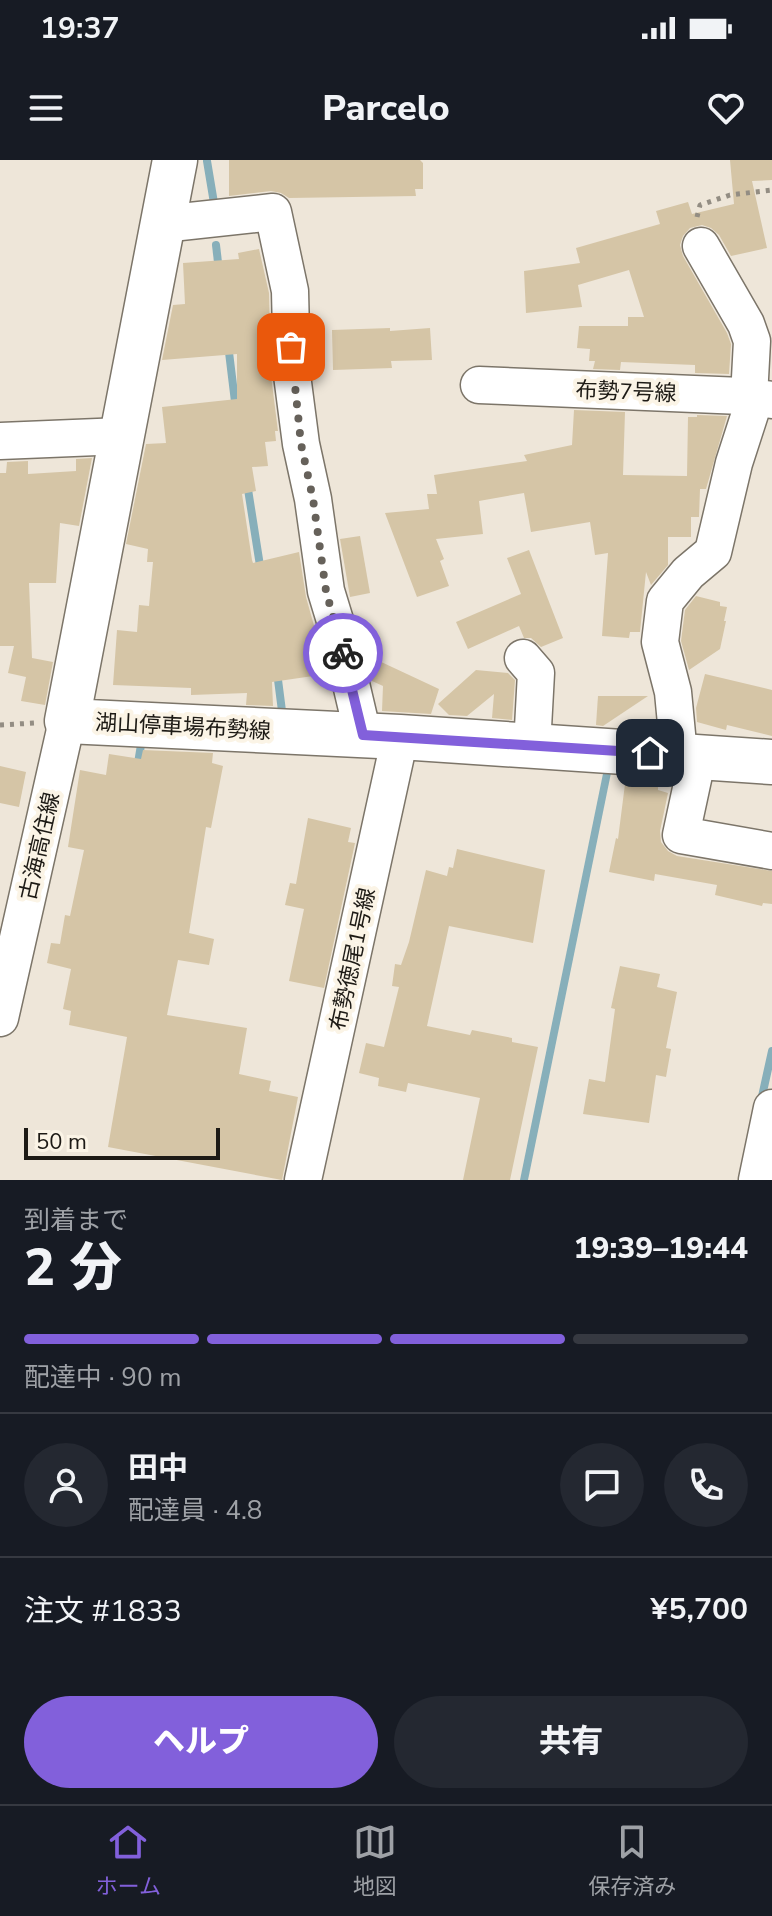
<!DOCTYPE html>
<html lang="ja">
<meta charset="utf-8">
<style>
:root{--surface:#171b24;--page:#242831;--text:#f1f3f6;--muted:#9ea1a6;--line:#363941;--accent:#8260db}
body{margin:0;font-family:"Nunito Sans","Noto Sans JP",sans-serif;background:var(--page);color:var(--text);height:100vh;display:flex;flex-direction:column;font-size:30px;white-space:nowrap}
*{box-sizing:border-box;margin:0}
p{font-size:26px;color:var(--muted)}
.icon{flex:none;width:44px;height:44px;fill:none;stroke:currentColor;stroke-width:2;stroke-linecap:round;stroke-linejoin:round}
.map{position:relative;height:1020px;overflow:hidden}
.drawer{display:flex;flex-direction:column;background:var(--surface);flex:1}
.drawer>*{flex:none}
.scale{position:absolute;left:24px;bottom:20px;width:196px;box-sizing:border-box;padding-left:8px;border:4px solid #1d1a15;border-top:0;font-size:22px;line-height:28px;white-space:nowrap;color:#1d1a15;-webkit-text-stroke:6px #fbf4e6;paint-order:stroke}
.pin{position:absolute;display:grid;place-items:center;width:68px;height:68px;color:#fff;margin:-34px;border-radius:16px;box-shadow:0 4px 12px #0006}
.courier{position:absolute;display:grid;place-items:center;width:80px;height:80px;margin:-40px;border:6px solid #8260db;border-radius:50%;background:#fff;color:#222;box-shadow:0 2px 10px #0007}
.headline em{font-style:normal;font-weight:800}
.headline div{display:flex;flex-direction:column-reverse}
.headline{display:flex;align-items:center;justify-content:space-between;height:136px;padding:0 24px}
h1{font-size:52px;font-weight:800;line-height:60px}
.bar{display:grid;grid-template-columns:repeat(4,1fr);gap:12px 8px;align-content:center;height:96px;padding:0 24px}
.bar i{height:10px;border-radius:6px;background:var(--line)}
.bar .selected{background:var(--accent)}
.bar p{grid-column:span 4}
.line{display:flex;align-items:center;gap:20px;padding:0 24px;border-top:2px solid var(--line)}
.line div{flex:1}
.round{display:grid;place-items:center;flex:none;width:84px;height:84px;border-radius:42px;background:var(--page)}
.button{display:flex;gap:16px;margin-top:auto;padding:16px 24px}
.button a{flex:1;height:92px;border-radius:48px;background:var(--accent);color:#fff;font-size:32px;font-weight:800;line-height:92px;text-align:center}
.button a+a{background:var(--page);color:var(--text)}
.status{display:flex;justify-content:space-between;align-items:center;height:56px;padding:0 40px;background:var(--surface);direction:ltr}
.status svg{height:22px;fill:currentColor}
header{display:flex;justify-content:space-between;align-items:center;height:104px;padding:0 24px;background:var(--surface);font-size:36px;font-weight:800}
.tabs{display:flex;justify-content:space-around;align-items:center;height:112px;border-top:2px solid var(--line);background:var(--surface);font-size:22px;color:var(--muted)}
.tabs a{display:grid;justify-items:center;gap:4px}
.tabs .selected{color:var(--accent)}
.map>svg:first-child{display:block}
.water{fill:#87afba}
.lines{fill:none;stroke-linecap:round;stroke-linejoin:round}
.stream{stroke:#87afba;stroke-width:8}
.building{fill:#d5c5a6}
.minor-casing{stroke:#7c7569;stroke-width:39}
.major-casing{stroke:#7c7569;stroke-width:47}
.path{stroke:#938d83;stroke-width:5;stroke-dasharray:4 6;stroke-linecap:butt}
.minor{stroke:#fff;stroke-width:36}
.major{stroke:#fff;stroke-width:44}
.done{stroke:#66615a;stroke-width:8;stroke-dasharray:0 14.4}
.route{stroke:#8260db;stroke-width:10}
.labels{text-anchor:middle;stroke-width:8;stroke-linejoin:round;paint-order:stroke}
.street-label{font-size:22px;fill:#1d1a15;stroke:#fbf4e6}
</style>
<div class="status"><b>19:37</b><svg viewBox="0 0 49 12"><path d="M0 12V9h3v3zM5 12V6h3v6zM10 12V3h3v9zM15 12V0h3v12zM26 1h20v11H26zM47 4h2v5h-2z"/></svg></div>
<header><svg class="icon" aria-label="menu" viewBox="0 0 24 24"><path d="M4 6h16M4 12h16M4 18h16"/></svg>Parcelo<svg class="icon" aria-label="heart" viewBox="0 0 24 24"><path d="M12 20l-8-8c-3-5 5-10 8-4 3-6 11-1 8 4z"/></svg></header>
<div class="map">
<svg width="772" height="1020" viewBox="0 0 772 1020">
<rect width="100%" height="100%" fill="#eee6d9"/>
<!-- water -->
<polygon class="water" points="606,599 612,608 528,1020 520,1020"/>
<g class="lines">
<!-- stream -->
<g class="stream">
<polyline points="207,1 214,43"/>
<polyline points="216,85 219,111"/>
<polyline points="228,184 236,250"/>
<polyline points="247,323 261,412"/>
<polyline points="277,512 282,551"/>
<polyline points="137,609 142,579"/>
<polyline points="761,941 772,891"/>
</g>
</g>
<!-- building -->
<g class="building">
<polygon points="229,0 420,0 423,3 423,29 415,29 416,36 289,38 281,33 271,31 229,36"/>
<polygon points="730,0 772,0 772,20 752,21 767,88 731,96 719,75 711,68 702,65 690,68 683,76 680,85 683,96 727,173 731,184 729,214 695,213 695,205 621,202 620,210 593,209 595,201 589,201 590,189 577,188 579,166 628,166 628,157 644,157 629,110 578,125 582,147 526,153 524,111 580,103 576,88 660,64 656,51 688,42 692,54 734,44"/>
<polygon points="259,89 269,133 271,216 278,271 275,271 276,281 265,282 268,306 252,307 256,331 242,334 252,400 253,403 299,392 306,437 325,505 313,507 313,516 272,522 273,546 246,545 247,533 191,535 191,528 113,525 117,470 137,472 139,445 149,446 153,402 147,402 148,389 126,384 146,284 166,283 162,247 237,239 237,194 162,200 173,145 185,144 183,103 239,99 238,93"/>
<polygon points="390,168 390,171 430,168 432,200 391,201 392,208 333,210 332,170"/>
<polygon points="574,250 625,252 623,315 687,316 688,257 697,257 697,255 727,256 706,329 700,329 699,357 691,357 691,377 668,377 668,405 651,425 646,412 640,472 630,472 629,478 602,476 608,393 595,395 590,362 531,372 524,333 479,341 483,374 436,379 444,399 440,401 449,426 417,437 385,353 429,349 427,334 437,334 434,315 527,301 524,295 572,285"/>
<polygon points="92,298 79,366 60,363 56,423 29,423 32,498 53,502 45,545 21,541 26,517 8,513 14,486 0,486 0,313 6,313 7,302 28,301 28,314 76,311 76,299"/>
<polygon points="360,376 370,433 350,437 340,379"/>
<polygon points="529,390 563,478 541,487 531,478 524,478 519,466 468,489 456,462 521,434 507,398"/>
<polygon points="696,436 720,442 720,446 727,447 724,461 726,461 720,489 689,510 681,481 685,450"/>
<polygon points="377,500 439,529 431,554 382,551 383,526 372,521 371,516"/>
<polygon points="476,510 508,513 515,520 512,560 492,558 494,534 467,556 449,555 438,544"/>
<polygon points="705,514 772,530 772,576 727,565 726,570 697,562 696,548"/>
<polygon points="598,536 648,536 603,566 596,565"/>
<polygon points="143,590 213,593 212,603 223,606 211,668 206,667 189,773 214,779 209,805 178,800 167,855 247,868 239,914 271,921 269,931 298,937 282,1020 108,987 127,877 69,865 71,851 63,849 71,809 47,803 51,783 60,784 65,755 70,756 84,690 68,687 80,610 106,615 109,594 141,599"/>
<polygon points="0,606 26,612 19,647 0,643"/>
<polygon points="625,624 658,624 658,630 668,633 660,671 661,682 668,691 677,696 772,711 772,744 763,743 762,746 715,735 717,725 655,714 654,721 609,712 616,678 618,679"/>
<polygon points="308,658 351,668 348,682 355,683 324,828 289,821 304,749 285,745 290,723 296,724"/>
<polygon points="457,689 545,710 533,783 449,766 427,866 470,875 472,870 512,878 512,882 538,887 510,1020 463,1020 480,938 408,923 406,932 378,926 379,918 359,913 366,883 384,887 399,827 392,826 395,804 401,805 409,782 426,710 447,716 449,707 453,708"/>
<polygon points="620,806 660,814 657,827 677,832 666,888 671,889 666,917 656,915 649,963 583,954 589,919 605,922 615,849 611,848"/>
</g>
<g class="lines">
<!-- minor casing -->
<g class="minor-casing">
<g id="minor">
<polyline points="162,64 273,52 290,131 292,215 301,284 313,339 326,431 340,477 363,575"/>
<polyline points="701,86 746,164 752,181 749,237"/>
<polyline points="479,225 742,236 772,240"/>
<polyline points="0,281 122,276"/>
<polyline points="523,498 536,513 532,586"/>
<polyline points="679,595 673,532 660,482 665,441 688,413 713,392 734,303 755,238"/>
<polyline points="698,596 681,675 772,691"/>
<polyline points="0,858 67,561"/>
<polyline points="303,1020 400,577"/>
<polyline points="757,1020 772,948"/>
</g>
</g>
<!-- major casing -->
<g class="major-casing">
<polyline id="major" points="175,0 67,561 400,577 772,602"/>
</g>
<!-- path -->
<g class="path">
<polyline points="697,57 700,45 730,35 772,30"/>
<polyline points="0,565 35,563"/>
</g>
<!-- minor -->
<use href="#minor" class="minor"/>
<!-- major -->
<use href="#major" class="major"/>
</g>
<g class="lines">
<!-- done -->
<polyline class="done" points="291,187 301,284 313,339 326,431 343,493"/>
<!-- route -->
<polyline class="route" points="343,493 363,575 650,593"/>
</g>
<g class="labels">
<!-- street labels -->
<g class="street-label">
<text transform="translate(626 231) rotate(2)" y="8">布勢7号線</text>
<text transform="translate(183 566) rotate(3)" y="8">湖山停車場布勢線</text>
<text transform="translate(39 686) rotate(-77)" y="8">古海高住線</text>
<text transform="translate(352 799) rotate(-78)" y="8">布勢徳尾1号線</text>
</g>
</g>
</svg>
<div class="scale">50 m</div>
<div class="pin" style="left:291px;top:187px;background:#ea580c"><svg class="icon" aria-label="bag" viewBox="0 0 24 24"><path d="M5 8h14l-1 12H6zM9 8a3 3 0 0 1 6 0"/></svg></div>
<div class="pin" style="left:650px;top:593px;background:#1f2937"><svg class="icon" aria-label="home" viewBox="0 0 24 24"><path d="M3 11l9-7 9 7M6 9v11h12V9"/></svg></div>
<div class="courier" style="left:343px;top:493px"><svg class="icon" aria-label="bike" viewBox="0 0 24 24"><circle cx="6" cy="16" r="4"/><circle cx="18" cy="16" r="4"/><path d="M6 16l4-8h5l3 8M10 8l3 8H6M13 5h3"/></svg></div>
</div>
<section class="drawer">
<div class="headline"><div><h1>2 分</h1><p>到着まで</p></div><em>19:39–19:44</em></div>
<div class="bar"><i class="selected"></i><i class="selected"></i><i class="selected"></i><i></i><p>配達中 · 90 m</p></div>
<div class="line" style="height:144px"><a class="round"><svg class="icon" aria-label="person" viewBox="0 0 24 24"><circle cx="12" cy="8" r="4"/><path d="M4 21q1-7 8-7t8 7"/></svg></a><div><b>田中</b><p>配達員 · 4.8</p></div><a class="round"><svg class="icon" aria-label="chat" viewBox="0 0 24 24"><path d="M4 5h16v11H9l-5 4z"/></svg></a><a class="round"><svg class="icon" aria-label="phone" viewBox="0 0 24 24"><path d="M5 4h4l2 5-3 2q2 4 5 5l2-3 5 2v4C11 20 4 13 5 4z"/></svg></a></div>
<div class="line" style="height:104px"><div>注文 #1833</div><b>¥5,700</b></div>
<div class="button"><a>ヘルプ</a><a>共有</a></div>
</section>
<nav class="tabs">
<a class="selected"><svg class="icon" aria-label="home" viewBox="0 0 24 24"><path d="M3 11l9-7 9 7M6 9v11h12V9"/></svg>ホーム</a>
<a><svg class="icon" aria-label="map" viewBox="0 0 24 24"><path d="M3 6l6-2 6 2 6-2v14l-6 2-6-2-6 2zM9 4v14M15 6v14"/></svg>地図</a>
<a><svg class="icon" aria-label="saved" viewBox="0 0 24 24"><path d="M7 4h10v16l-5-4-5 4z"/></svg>保存済み</a>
</nav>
